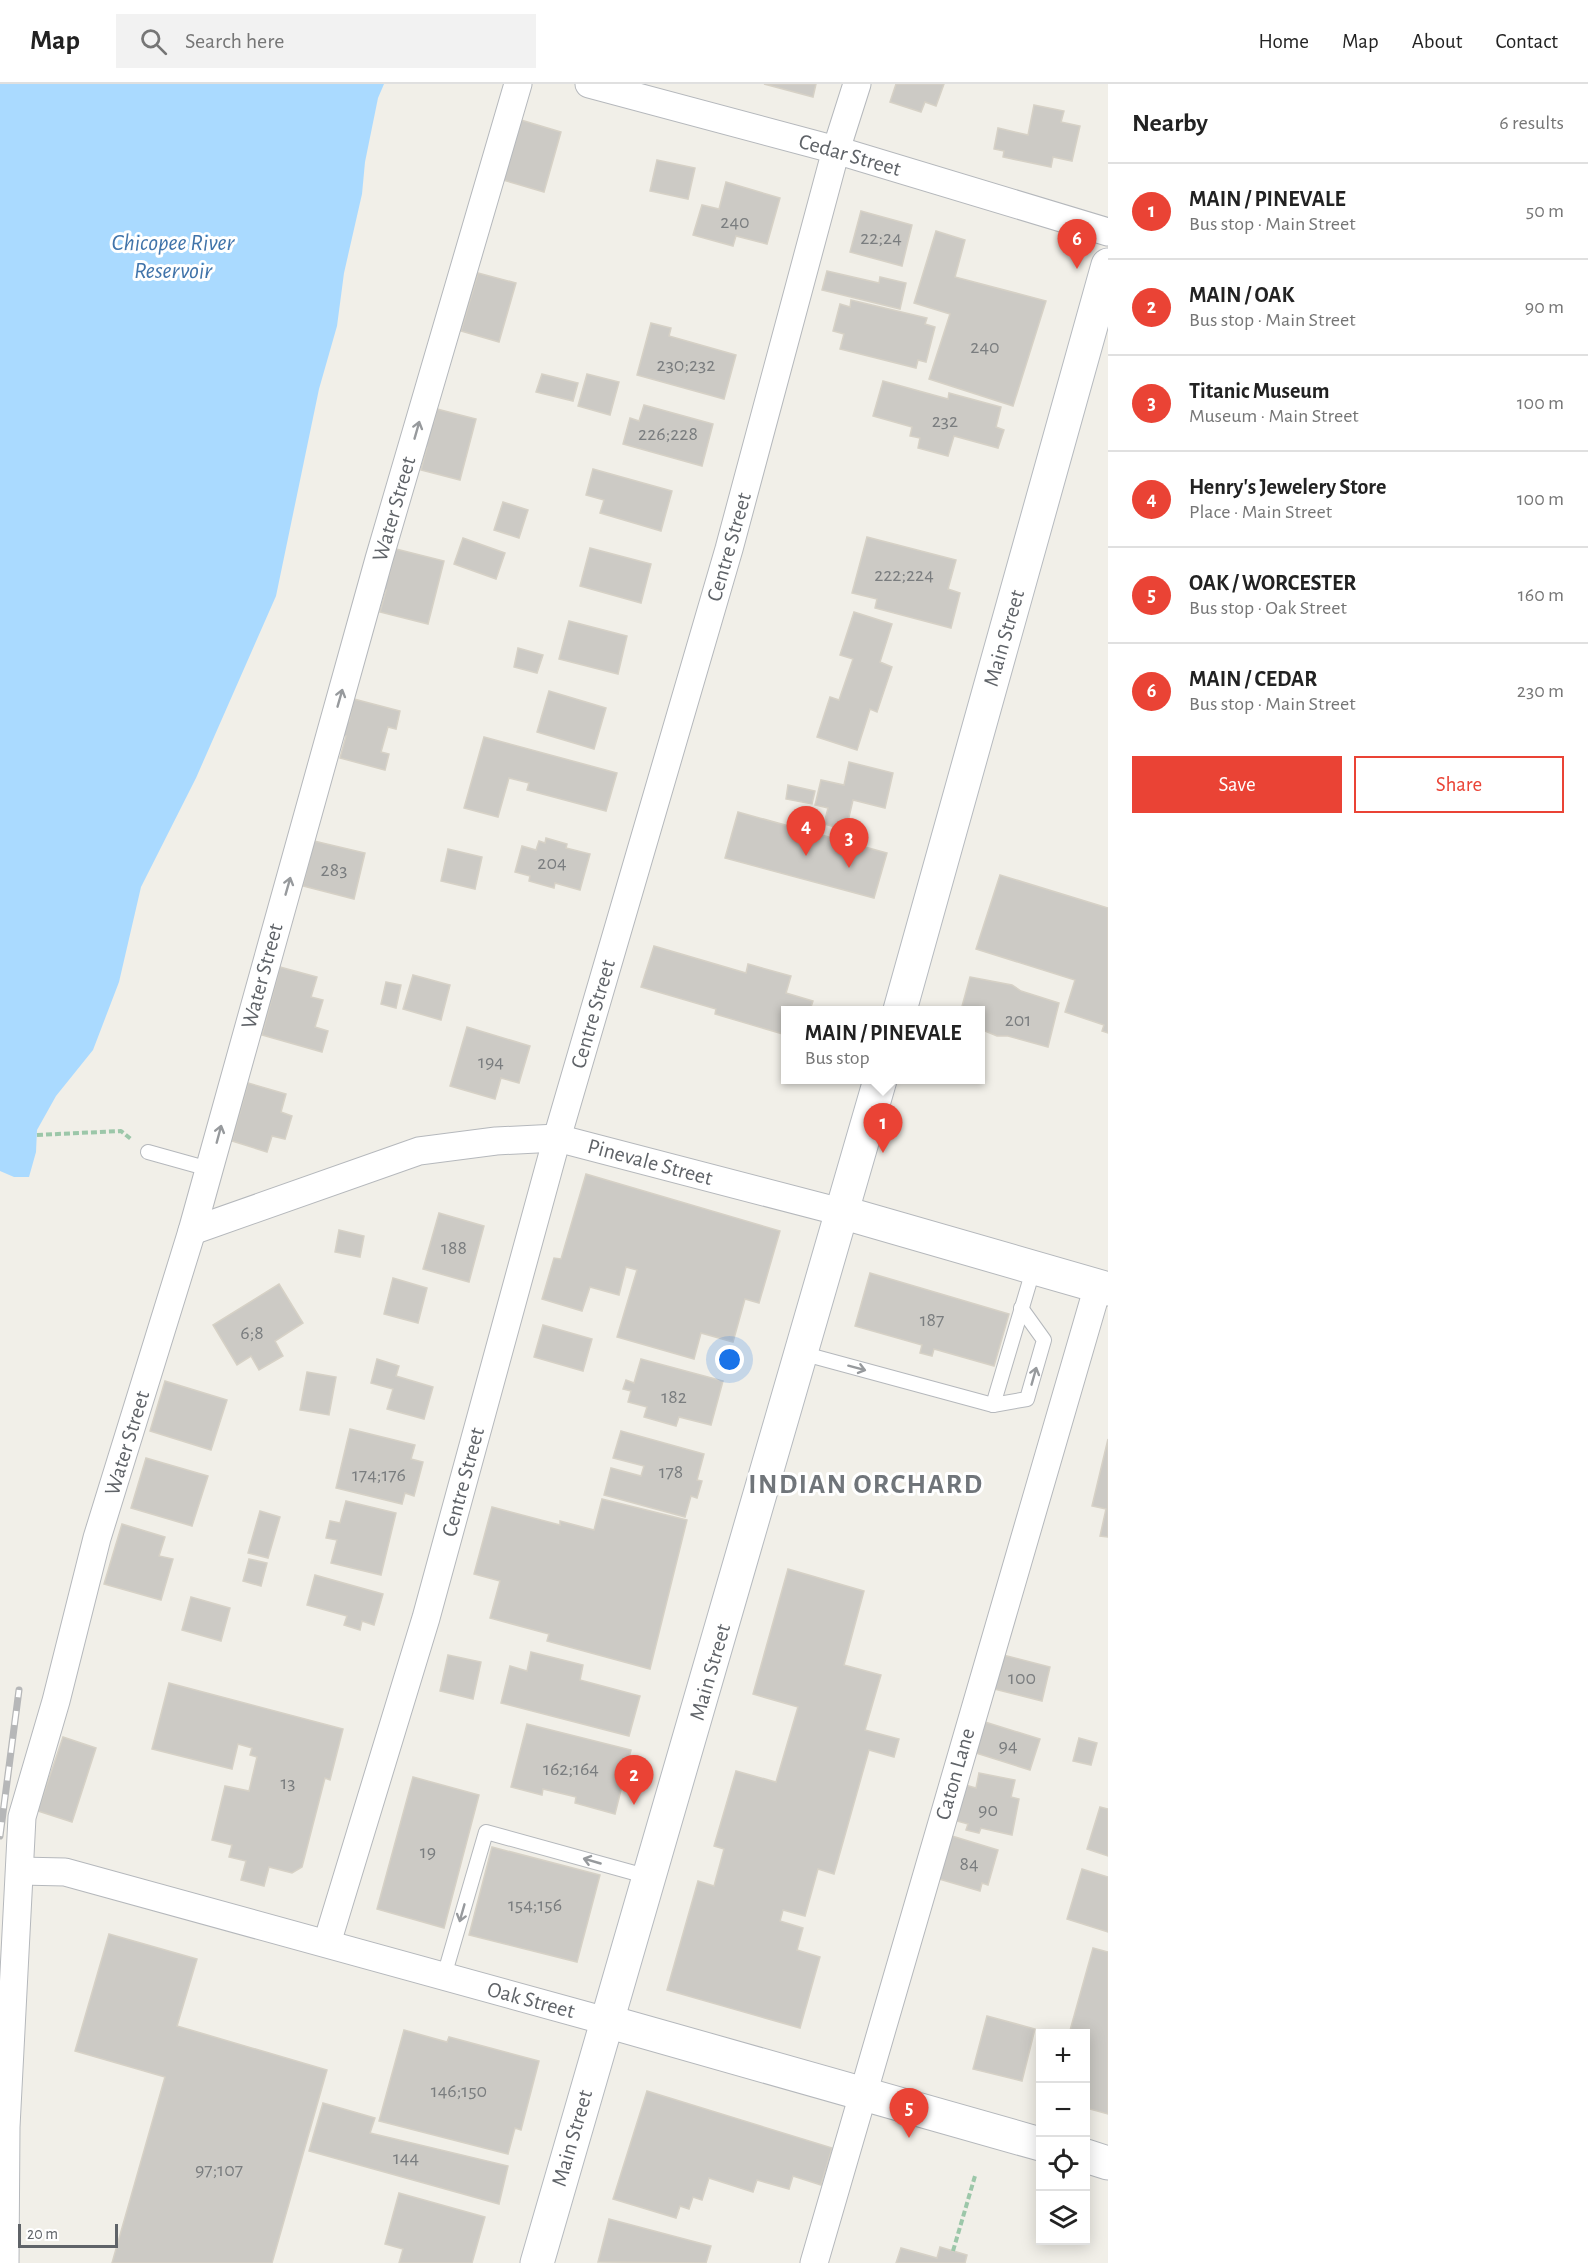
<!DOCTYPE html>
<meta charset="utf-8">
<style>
body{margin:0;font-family:"Alegreya Sans",sans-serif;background:#f2f2f2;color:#222}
.controls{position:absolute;right:18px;bottom:18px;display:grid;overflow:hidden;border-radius:0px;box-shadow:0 3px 15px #0003}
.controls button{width:54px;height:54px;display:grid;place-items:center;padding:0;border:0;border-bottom:2px solid #e0e0e0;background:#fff;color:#222;font:30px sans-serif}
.scale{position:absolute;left:18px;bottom:15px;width:100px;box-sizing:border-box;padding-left:6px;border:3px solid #5f6368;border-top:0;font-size:16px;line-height:21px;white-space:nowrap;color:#5f6368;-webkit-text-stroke:4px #fff;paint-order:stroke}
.you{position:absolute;left:730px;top:1276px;width:21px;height:21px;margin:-15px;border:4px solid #fff;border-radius:50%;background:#1a73e8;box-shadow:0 0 0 9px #1a73e833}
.badge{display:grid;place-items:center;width:39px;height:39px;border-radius:50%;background:#ea4335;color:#fff;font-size:20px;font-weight:700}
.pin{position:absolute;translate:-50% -50px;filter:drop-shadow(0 2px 3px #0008)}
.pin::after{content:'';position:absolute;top:32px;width:21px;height:18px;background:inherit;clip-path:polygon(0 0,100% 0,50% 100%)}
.popup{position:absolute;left:781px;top:922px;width:204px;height:78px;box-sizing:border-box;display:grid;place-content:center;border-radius:0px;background:#fff;filter:drop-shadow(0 2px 4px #0005);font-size:20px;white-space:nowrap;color:#767676}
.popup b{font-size:22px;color:#222}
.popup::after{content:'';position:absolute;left:50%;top:100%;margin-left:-12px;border:12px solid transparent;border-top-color:#fff}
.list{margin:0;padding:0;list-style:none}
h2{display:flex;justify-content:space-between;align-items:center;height:78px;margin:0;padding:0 24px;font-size:26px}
h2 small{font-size:20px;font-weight:400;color:#767676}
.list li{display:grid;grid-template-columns:39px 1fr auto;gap:18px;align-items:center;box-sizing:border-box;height:96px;padding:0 24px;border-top:2px solid #e0e0e0}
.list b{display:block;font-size:22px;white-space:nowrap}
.list p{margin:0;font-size:20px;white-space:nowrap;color:#767676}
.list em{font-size:20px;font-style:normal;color:#767676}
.actions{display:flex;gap:12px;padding:18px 24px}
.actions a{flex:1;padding:14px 0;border:2px solid #ea4335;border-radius:0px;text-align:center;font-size:21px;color:#ea4335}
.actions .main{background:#ea4335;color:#fff}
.icon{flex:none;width:33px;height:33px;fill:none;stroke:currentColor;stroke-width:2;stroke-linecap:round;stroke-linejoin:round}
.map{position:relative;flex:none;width:1108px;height:2179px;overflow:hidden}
header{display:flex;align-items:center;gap:36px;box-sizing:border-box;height:84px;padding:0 30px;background:#fff;border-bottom:2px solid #e0e0e0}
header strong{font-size:28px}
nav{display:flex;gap:33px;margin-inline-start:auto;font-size:21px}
.search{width:420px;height:54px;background:#f2f2f2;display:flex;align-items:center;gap:15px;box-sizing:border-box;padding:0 21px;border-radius:0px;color:#767676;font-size:22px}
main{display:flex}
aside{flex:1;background:#fff}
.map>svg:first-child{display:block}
.water{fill:#aadaff}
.building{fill:#cccac5;stroke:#d6d1c6;stroke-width:1.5}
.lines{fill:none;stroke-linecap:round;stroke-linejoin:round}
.service-casing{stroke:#b5b8bc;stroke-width:16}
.minor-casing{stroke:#b5b8bc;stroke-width:29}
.tertiary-casing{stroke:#b5b8bc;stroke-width:35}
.secondary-casing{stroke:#b6babf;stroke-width:35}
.path{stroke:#9cc7a9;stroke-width:4;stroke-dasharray:6 3;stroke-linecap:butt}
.service{stroke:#fff;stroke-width:14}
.minor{stroke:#fff;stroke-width:27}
.tertiary{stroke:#fff;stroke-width:33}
.secondary{stroke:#fff;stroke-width:33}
.rail-casing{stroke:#b6b7b8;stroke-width:7}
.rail{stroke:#fff;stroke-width:4.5;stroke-dasharray:14;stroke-linecap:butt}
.oneway{stroke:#979a9d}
.labels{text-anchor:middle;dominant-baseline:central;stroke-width:6;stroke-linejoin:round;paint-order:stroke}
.number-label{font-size:20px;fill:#7a7d7f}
.street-label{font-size:22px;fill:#5f6368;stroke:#fff}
.water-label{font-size:24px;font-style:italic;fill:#4174aa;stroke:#fff}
.district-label{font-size:28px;font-weight:bold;letter-spacing:1.5px;fill:#70757a;stroke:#fff}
</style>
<header>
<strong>Map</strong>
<div class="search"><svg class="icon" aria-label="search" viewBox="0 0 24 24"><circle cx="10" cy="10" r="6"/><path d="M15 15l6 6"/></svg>Search here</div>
<nav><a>Home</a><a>Map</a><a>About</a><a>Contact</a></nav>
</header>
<main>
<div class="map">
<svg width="1108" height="2179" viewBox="0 0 1108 2179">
<rect width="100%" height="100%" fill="#f1efe8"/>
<!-- water -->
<path class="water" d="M0,0H384L378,14L365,78L362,110L344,189L337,242L319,305L276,512L196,694L141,803L119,898L93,966L56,1012L37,1046L36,1068L29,1093H14L0,1087Z"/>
<!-- building -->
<g class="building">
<path d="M764,0H816L813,13Z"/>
<path d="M896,0H944L936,22L925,18L921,28L890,18Z"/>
<path d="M1034,21L1064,27L1061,38L1080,42L1072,77L1053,73L1051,83L1003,73L1004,67L994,65L998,44L1028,51Z"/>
<path d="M521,36L561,48L544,108L503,96Z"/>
<path d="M657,76L695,84L688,115L650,107Z"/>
<path d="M726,98L780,114L767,160L736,152L733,162L693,151L702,121L719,125Z"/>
<path d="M861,127L912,141L902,182L850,168Z"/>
<path d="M936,147L965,156L955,193L1046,217L1013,322L929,295L950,230L914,219Z"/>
<path d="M827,187L879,199L880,193L906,199L900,225L822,206Z"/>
<path d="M478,189L516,199L499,258L461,247Z"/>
<path d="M851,216L927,234L925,240L935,243L926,278L918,276L916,284L840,265L844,250L833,247L840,220L850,223Z"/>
<path d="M651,239L671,244L669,252L736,271L724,315L637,291Z"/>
<path d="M542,290L578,299L573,317L536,308Z"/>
<path d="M587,290L619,298L610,331L578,322Z"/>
<path d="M883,297L948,315L949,309L1001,323L996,343L1004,346L998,364L954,352L948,372L918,364L920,354L910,352L912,343L873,332Z"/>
<path d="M644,321L713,340L702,382L623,360L630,334L639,337Z"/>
<path d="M437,325L476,335L460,396L421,386L427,363L421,361L427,336L434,338Z"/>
<path d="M593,385L672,407L661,447L600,429L604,416L586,411Z"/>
<path d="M503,418L528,426L519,454L494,446Z"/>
<path d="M867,453L956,476L948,505L960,509L951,544L875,524L877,515L852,509Z"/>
<path d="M463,454L505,469L496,495L454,480Z"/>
<path d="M590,464L651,480L641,519L580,502Z"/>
<path d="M396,465L444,477L428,540L380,528L386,506L379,504L382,491L389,492Z"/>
<path d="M854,528L892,540L880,578L892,583L877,628L870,625L857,666L817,653L830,613L839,616L853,575L840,571Z"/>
<path d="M569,537L627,552L618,590L559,575Z"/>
<path d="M518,564L543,571L537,589L514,583Z"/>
<path d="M549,607L606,624L594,665L537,648Z"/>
<path d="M354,615L400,627L396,645L388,643L381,668L389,670L385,686L340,674L346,652L340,650L344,636L349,637Z"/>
<path d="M484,653L617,689L606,727L527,706L529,699L509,694L498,733L464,724Z"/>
<path d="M849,678L893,689L885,724L853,716L846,746L824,740L828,724L815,721L821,696L844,701Z"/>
<path d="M788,701L815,707L812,720L786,715Z"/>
<path d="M738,728L887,769L874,814L725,774Z"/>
<path d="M546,754L567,760L566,764L590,770L580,806L555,799L554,804L529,797L530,792L515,788L522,762L536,766L539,757L545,759Z"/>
<path d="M314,757L365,769L354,815L303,802Z"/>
<path d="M448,765L482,773L475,805L441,797Z"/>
<path d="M1000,791L1108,824V949L1102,947L1104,941L1065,928L1075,896L976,865Z"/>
<path d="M654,862L746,889L748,880L791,892L786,909L813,917L810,926H786V951L715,930L716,925L641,903Z"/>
<path d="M280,883L317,893L311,913L323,916L315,943L328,947L322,968L262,951Z"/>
<path d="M413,891L450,901L441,936L403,925Z"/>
<path d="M970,893L1012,901L1021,907L1059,919L1048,963L1008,952H997L980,945V926H961Z"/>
<path d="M386,898L401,901L396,924L381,920Z"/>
<path d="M467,943L530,962L519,999L501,994L495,1015L450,1002Z"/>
<path d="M248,999L286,1010L281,1028L292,1032L285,1055L272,1052L267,1068L232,1057Z"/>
<path d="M586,1090L780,1147L759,1219L745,1215L733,1258L701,1249L694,1275L617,1253L637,1186L626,1183L619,1211L590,1203L582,1227L542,1215L554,1174L561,1175Z"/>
<path d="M439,1129L484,1142L469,1198L423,1185Z"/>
<path d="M339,1146L364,1152L360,1173L335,1168Z"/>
<path d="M870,1189L1009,1230L994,1282L934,1265L932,1272L920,1269L922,1261L855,1242Z"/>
<path d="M393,1194L427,1204L418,1239L384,1230Z"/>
<path d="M279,1200L303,1239L275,1257L283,1272L259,1286L251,1272L237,1281L213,1241Z"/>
<path d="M543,1241L592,1255L583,1287L534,1273Z"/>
<path d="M377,1275L399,1282L396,1292L433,1303L424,1335L387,1325L393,1305L371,1299Z"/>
<path d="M641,1275L723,1297L711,1341L679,1333L676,1342L644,1333L647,1323L628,1318L631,1307L623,1305L626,1296L634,1299Z"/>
<path d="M307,1288L336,1293L329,1331L300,1326Z"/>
<path d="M165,1297L227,1316L211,1366L150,1347Z"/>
<path d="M350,1345L415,1361L411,1375L423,1378L414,1412L405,1409L402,1420L336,1404Z"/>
<path d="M621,1347L704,1370L697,1396L702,1397L697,1414L691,1412L685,1433L604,1411L611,1384L641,1392L644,1382L613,1374Z"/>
<path d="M1108,1355V1453L1100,1452L1106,1425L1092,1422Z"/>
<path d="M146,1374L208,1392L192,1442L131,1424Z"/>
<path d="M602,1415L687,1436L650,1585L547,1557L549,1550L490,1534L500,1497L474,1490L492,1423L560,1441V1437L594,1446Z"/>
<path d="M346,1417L396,1429L381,1491L331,1479L337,1456L326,1454L330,1437L340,1439Z"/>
<path d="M260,1427L280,1433L268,1474L248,1469Z"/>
<path d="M122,1440L165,1453L159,1472L173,1475L161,1516L104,1500Z"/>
<path d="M249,1475L267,1479L261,1502L243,1497Z"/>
<path d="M788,1485L864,1507L844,1581L881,1591L865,1646L899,1655L894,1673L869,1666L834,1790L818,1785L805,1832L783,1826L780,1837L803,1844L797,1866L820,1873L800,1944L667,1906L698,1797L714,1802L724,1765L714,1762L736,1687L776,1698L798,1623L753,1610Z"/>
<path d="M315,1491L383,1510L374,1541L362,1537L360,1546L344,1541L347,1532L307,1521Z"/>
<path d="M191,1513L230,1524L221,1557L182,1546Z"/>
<path d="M531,1568L583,1581L580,1596L640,1612L629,1652L501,1619L510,1582L527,1587Z"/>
<path d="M448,1571L481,1578L473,1615L440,1607Z"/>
<path d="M1003,1571L1050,1583L1042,1617L994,1605Z"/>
<path d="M169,1599L343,1645L330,1696L325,1694L302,1783L292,1789L269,1783L264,1802L241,1796L246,1777L229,1773L232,1761L212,1756L225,1702L249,1707L257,1673L250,1671L252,1664L238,1660L232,1685L152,1665Z"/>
<path d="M985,1638L1040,1655L1030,1686L976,1669Z"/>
<path d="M527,1640L631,1666L615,1730L575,1719L576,1713L543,1705L542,1711L511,1703Z"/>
<path d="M63,1653L96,1664L72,1738L38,1727Z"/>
<path d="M1079,1654L1097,1659L1091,1681L1073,1677Z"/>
<path d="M979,1689L1015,1696L1011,1713L1019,1715L1012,1751L981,1744L979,1749L966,1746L968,1740L957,1737L965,1701L976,1704Z"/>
<path d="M413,1693L479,1711L444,1844L377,1825Z"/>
<path d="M1100,1723L1108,1725V1772L1087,1765Z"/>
<path d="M952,1752L998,1766L988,1801L982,1799L980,1807L939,1795Z"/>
<path d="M492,1763L600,1791L577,1878L469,1851Z"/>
<path d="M1082,1785L1108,1793V1848L1067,1835Z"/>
<path d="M109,1850L197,1875L177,1942L327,1986L272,2179H112L165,1993L75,1967Z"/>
<path d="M1093,1864L1108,1868V2030L1086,2024V1950H1069Z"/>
<path d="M987,1932L1035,1945L1022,1997L973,1985Z"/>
<path d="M404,1946L447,1958L449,1953L539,1977L521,2046L515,2044L508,2070L379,2037Z"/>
<path d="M647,2007L832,2064L821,2101L793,2092L789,2105L757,2096L753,2108L709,2094L702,2116L693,2113L689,2125L680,2122L676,2134L613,2115Z"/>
<path d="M323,2019L375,2034L370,2049L508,2082L499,2120L309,2067Z"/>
<path d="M399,2109L485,2133L472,2179H399L403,2165L385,2160Z"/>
<path d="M609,2135L711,2162L706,2179L598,2178Z"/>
<path d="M940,2163L967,2171L965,2179H896L901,2164L937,2174Z"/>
</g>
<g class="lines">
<defs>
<g id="service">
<path d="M148,1068L209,1085"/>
<path d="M801,1269L993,1321L1027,1315L1044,1256L1021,1224"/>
<path d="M993,1321L1034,1183"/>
<path d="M444,1892L486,1748L649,1793"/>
</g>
<g id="minor">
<path d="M589,0L836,66L1108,148"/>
<path d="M192,1147L419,1067L496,1057L557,1054L841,1128"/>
<path d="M20,1787L65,1788L606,1937"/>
<path d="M327,1859L426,1534L557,1054L729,465L836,66L857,0"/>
<path d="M5,2179L6,2043L22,1733L56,1617L97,1454L192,1147L379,475L518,0"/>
<path d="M814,2179L1098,1202"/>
</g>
<g id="tertiary">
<path d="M841,1128L1108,1205"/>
<path d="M606,1937L1040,2060"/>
<path d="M1086,2072L1108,2079"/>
</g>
<g id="secondary">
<path d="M900,926L1108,181"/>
<path d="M537,2179L880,996"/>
</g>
</defs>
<!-- service casing -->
<use href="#service" class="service-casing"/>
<!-- minor casing -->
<use href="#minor" class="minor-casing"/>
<!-- tertiary casing -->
<use href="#tertiary" class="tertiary-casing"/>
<!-- secondary casing -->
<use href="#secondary" class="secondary-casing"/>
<!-- path -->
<g class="path">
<path d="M37,1051L121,1047L131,1055"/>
<path d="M953,2167L975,2092"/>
</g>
<!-- service -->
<use href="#service" class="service"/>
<!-- minor -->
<use href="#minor" class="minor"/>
<!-- tertiary -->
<use href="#tertiary" class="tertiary"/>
<!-- secondary -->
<use href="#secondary" class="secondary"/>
<defs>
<path id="rail" d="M0,1752L19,1606"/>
</defs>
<!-- rail casing -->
<use href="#rail" class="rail-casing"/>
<!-- rail -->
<use href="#rail" class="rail"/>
</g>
<!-- one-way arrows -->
<defs><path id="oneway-shaft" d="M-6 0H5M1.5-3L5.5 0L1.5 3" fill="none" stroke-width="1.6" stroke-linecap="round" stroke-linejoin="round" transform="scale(1.5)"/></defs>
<g class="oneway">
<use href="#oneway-shaft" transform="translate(417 346) rotate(-74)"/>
<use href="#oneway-shaft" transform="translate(340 614) rotate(-74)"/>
<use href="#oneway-shaft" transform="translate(288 802) rotate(-74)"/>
<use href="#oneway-shaft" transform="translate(219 1050) rotate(-75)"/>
<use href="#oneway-shaft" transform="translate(857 1284) rotate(15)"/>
<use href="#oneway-shaft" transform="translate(1034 1292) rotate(-74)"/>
<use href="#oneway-shaft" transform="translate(592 1777) rotate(-164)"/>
<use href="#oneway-shaft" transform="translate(462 1829) rotate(106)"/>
</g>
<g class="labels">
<!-- number labels -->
<g class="number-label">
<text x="735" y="138">240</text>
<text x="881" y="154">22;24</text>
<text x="985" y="263">240</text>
<text x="686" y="281">230;232</text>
<text x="945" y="337">232</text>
<text x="668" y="350">226;228</text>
<text x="904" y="491">222;224</text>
<text x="552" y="779">204</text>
<text x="334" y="786">283</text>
<text x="1018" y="936">201</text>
<text x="491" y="978">194</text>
<text x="454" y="1164">188</text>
<text x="932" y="1236">187</text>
<text x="252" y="1249">6;8</text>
<text x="674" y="1313">182</text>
<text x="671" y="1388">178</text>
<text x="379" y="1391">174;176</text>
<text x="1022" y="1594">100</text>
<text x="1008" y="1662">94</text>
<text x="571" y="1685">162;164</text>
<text x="288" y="1699">13</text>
<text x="988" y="1726">90</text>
<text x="428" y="1768">19</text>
<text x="969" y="1780">84</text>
<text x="535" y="1821">154;156</text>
<text x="459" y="2007">146;150</text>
<text x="406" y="2074">144</text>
<text x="219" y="2086">97;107</text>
</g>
<!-- street labels -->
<g class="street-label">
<text transform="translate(850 71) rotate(16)">Cedar Street</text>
<text transform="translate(394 425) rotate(-74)">Water Street</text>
<text transform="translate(729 463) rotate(-74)">Centre Street</text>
<text transform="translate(1004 554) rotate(-74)">Main Street</text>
<text transform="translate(262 892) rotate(-75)">Water Street</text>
<text transform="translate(593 930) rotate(-74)">Centre Street</text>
<text transform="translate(650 1078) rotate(15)">Pinevale Street</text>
<text transform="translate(127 1359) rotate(-73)">Water Street</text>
<text transform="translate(463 1398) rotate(-75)">Centre Street</text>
<text transform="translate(710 1588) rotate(-74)">Main Street</text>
<text transform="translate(955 1690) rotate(-74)">Caton Lane</text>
<text transform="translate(531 1916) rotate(15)">Oak Street</text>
<text transform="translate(572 2054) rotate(-74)">Main Street</text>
</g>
<!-- water labels -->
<g class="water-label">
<text x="173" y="159">Chicopee River<tspan x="173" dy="28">Reservoir</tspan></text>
</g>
<!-- district labels -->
<g class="district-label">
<text x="866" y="1401">INDIAN ORCHARD</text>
</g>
</g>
</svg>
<div class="controls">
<button>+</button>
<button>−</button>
<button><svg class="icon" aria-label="locate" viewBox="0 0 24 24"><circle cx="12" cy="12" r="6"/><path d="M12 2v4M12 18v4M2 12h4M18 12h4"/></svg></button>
<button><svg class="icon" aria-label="layers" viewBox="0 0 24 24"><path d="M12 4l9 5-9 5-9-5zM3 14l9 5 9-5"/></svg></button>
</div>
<div class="scale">20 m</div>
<div class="you"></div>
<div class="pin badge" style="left:883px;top:1069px">1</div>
<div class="popup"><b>MAIN / PINEVALE</b>Bus stop</div>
<div class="pin badge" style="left:634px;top:1721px">2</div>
<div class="pin badge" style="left:849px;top:784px">3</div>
<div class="pin badge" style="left:806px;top:772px">4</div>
<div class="pin badge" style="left:909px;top:2054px">5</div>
<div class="pin badge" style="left:1077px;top:185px">6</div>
</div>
<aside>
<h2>Nearby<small>6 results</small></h2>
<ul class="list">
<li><span class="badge">1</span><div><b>MAIN / PINEVALE</b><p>Bus stop · Main Street</p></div><em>50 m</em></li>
<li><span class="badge">2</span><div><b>MAIN / OAK</b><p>Bus stop · Main Street</p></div><em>90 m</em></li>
<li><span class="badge">3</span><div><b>Titanic Museum</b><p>Museum · Main Street</p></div><em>100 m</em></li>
<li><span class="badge">4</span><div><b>Henry's Jewelery Store</b><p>Place · Main Street</p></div><em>100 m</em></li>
<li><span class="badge">5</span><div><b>OAK / WORCESTER</b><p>Bus stop · Oak Street</p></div><em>160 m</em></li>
<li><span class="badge">6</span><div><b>MAIN / CEDAR</b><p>Bus stop · Main Street</p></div><em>230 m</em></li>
</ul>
<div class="actions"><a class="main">Save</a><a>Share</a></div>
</aside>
</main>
